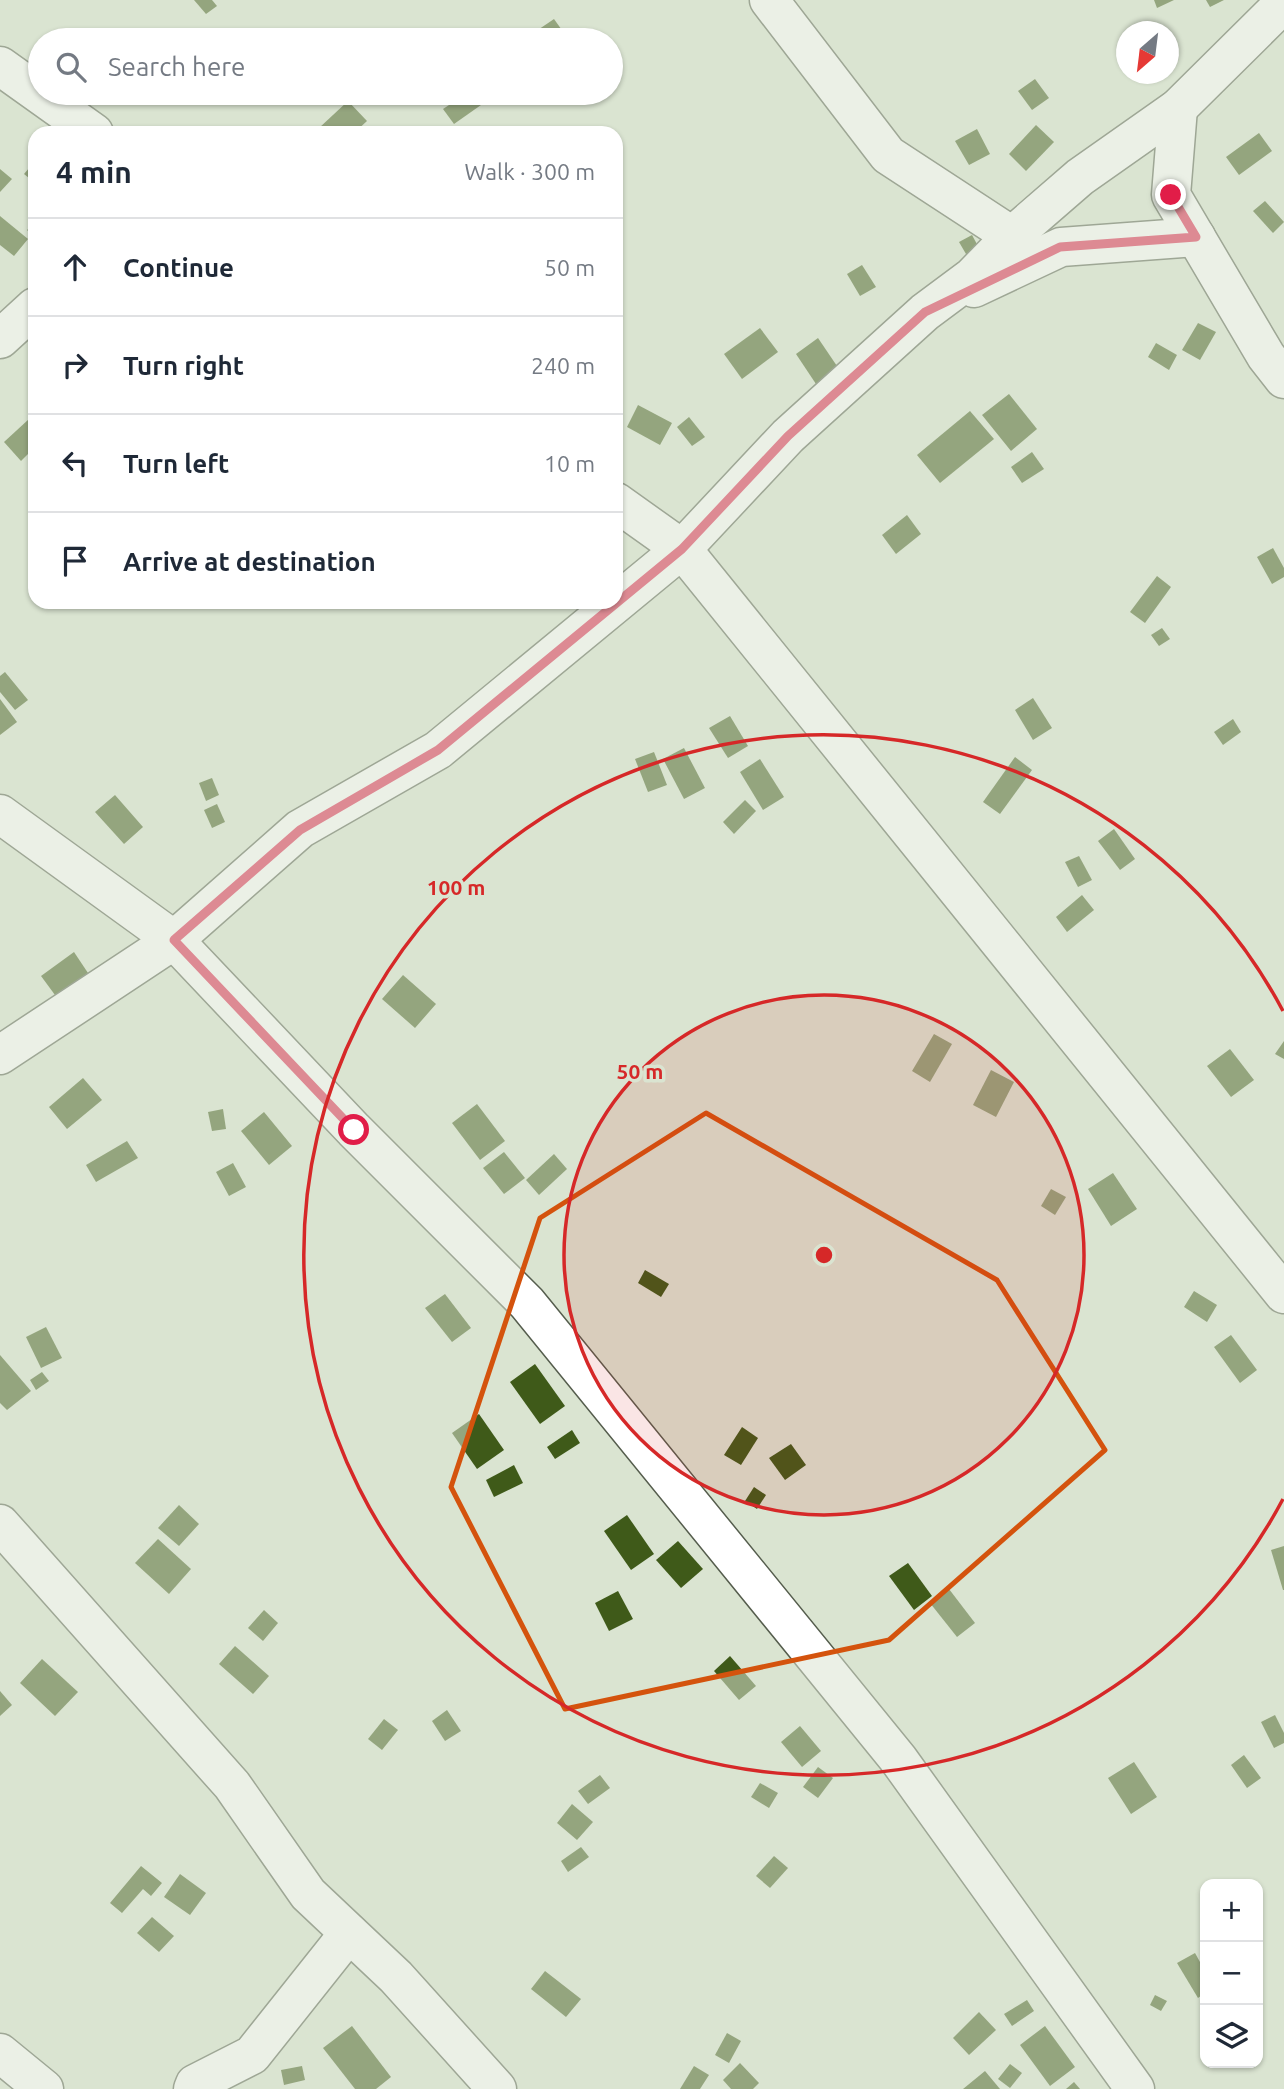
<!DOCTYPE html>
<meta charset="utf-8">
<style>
body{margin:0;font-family:Ubuntu,sans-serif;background:#f2f2f3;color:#1f2937}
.controls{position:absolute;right:21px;bottom:21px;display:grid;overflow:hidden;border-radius:14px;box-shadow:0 2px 5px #0004}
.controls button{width:63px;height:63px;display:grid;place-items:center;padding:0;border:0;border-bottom:2px solid #e0e1e3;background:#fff;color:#1f2937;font:35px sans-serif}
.compass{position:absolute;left:1116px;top:21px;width:63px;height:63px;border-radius:50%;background:#fff;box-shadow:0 2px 5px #0004;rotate:208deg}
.stop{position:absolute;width:21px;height:21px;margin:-16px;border:5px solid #e11d48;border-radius:50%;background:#fff}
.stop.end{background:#e11d48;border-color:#fff;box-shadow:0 2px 7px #0008}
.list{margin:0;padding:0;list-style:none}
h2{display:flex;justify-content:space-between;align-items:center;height:91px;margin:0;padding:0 28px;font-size:30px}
h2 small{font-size:23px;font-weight:400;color:#747a83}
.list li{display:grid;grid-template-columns:46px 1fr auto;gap:21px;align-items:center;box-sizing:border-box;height:98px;padding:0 28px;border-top:2px solid #e0e1e3}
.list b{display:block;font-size:26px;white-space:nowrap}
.list em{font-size:23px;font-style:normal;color:#747a83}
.icon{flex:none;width:38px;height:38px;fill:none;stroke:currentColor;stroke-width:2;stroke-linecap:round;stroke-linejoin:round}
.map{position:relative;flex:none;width:1284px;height:2089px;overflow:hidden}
.search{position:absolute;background:#fff;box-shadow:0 2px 5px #0004;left:28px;top:28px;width:595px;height:77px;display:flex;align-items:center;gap:18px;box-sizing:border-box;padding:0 24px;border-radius:38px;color:#747a83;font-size:26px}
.panel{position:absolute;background:#fff;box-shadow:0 2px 5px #0004;left:28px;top:126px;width:595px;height:483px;border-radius:21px}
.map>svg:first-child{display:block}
.building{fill:#3f5a19}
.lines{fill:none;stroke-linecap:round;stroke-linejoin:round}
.minor-casing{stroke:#555d4d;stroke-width:41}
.minor{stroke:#fff;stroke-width:38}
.route{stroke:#e11d48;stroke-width:9}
.marked{fill:none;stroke:#d4530d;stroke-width:5;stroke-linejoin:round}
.ring{fill:none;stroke:#d62828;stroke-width:3.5}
.centre{fill:#d62828;stroke:#dae4d1;stroke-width:3.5}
.ring-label{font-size:21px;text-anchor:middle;font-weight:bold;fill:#d62828;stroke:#dae4d1;stroke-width:7;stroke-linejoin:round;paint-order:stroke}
</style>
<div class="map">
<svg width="1284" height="2089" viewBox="0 0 1284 2089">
<rect width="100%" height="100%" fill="#dae4d1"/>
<!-- building -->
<g class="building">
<path d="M194,0H212L217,6L206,14Z"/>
<path d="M1154,0H1174L1157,8Z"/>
<path d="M1206,0H1224L1210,7Z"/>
<path d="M554,19L569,40H523Z"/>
<path d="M211,29L226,40H202Z"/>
<path d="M1035,79L1049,98L1032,110L1018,91Z"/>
<path d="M467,93H472L481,105L454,124L443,109Z"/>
<path d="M348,101L367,121L354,133H323L319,128Z"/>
<path d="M1036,125L1054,142L1026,171L1009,154Z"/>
<path d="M977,129L990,154L969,165L955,141Z"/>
<path d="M1259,133L1272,151L1239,175L1226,157Z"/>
<path d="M35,161V183L24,174Z"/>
<path d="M0,169L12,179L0,192Z"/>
<path d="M1265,201L1284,222L1273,233L1253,211Z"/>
<path d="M0,216L28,239L14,256L0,245Z"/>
<path d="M35,223V238L27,230Z"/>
<path d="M972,235L985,259L973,266L959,242Z"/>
<path d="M862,265L876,287L860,296L847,274Z"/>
<path d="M1198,323L1216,332L1200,360L1182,350Z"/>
<path d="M760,328L778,352L742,379L724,354Z"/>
<path d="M818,338L839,369L816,384L796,354Z"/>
<path d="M1156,343L1177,355L1169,370L1148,357Z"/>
<path d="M1009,394L1037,429L1011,451L982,415Z"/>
<path d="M638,405L672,423L660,445L627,427Z"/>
<path d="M970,411L994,439L940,483L917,455Z"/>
<path d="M689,417L705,437L692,446L677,427Z"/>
<path d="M29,419L35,425V447L21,461L4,442Z"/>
<path d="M1032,452L1044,469L1022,483L1011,467Z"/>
<path d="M907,515L921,534L896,554L882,535Z"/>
<path d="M1273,548L1284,568V577L1272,584L1257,557Z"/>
<path d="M1157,576L1171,587L1145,623L1130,612Z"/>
<path d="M1162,628L1170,639L1159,646L1151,635Z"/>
<path d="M5,672L28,700L15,710L0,692V676Z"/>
<path d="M1033,698L1052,728L1033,740L1015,710Z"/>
<path d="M0,699L17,722L0,735Z"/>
<path d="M730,716L748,746L728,758L709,728Z"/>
<path d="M1233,719L1241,732L1223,745L1214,732Z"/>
<path d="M684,748L705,788L684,799L663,759Z"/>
<path d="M654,752L667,785L648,792L635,759Z"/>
<path d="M1015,757L1032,770L1000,814L983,802Z"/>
<path d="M760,759L784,797L763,810L740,772Z"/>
<path d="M212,778L219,795L206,801L199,783Z"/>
<path d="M115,795L143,827L124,844L95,812Z"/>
<path d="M745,800L756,811L734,834L723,822Z"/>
<path d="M217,804L225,822L212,828L204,810Z"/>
<path d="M1114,829L1135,859L1120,870L1098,841Z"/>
<path d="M1079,856L1092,880L1078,887L1065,862Z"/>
<path d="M1082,895L1094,910L1067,932L1056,917Z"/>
<path d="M74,952L88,973L55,995L41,976Z"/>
<path d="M403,975L436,1004L415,1028L382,999Z"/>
<path d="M934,1034L952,1044L930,1082L912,1071Z"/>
<path d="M1284,1041V1059L1275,1054Z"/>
<path d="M1230,1049L1254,1080L1231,1097L1207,1066Z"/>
<path d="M991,1070L1014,1082L996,1117L973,1105Z"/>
<path d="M83,1078L102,1100L67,1129L49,1107Z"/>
<path d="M477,1104L505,1141L480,1160L452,1123Z"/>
<path d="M223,1109L226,1129L212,1131L208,1112Z"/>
<path d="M264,1112L292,1146L269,1165L241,1131Z"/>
<path d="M127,1141L138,1158L96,1182L86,1165Z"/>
<path d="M504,1152L525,1178L504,1194L483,1168Z"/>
<path d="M554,1154L567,1169L539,1195L526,1180Z"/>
<path d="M233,1163L246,1187L229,1196L216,1172Z"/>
<path d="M1113,1173L1137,1209L1111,1226L1088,1189Z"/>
<path d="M1051,1189L1066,1197L1055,1215L1041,1206Z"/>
<path d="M645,1270L669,1284L661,1297L638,1283Z"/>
<path d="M1194,1291L1217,1305L1207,1322L1184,1307Z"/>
<path d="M445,1294L471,1328L452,1342L425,1308Z"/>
<path d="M46,1327L62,1358L41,1368L26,1337Z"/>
<path d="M1231,1335L1257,1370L1240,1383L1214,1347Z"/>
<path d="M0,1355L31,1391L7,1410L0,1403Z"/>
<path d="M535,1364L565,1406L540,1424L510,1382Z"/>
<path d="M42,1372L49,1381L36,1390L30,1380Z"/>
<path d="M479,1414L504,1450L477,1469L452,1433Z"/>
<path d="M742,1427L758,1438L741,1465L724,1455Z"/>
<path d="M572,1430L580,1443L555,1459L547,1447Z"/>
<path d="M791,1444L806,1465L785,1480L769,1458Z"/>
<path d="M514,1465L523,1483L494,1497L486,1480Z"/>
<path d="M754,1487L766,1495L757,1509L745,1501Z"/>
<path d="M179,1505L199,1524L179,1546L158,1528Z"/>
<path d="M627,1515L654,1554L631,1570L604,1531Z"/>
<path d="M158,1539L191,1569L169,1594L135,1563Z"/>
<path d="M678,1541L703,1569L681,1588L656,1560Z"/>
<path d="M1284,1546V1590H1283L1271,1550Z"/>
<path d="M908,1563L932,1596L914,1610L889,1576Z"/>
<path d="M949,1589L975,1623L957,1637L930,1603Z"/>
<path d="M618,1591L633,1619L609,1631L595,1603Z"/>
<path d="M264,1610L278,1623L263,1641L248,1628Z"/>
<path d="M235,1646L269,1676L253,1694L219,1664Z"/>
<path d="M730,1656L756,1686L739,1700L714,1671Z"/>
<path d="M42,1659L78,1692L55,1716L20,1683Z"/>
<path d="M0,1691L12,1705L0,1716Z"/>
<path d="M447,1710L461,1731L445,1741L432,1721Z"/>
<path d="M1275,1715L1284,1733V1743L1274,1748L1261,1722Z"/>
<path d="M384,1719L398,1730L382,1750L368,1739Z"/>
<path d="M800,1726L821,1751L802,1767L781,1742Z"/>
<path d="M1244,1755L1261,1778L1247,1788L1231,1765Z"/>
<path d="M1134,1762L1157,1797L1131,1814L1108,1778Z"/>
<path d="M818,1767L833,1778L818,1798L803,1787Z"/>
<path d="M600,1775L610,1788L588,1804L578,1791Z"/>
<path d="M760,1783L778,1793L769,1808L751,1797Z"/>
<path d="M572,1804L593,1822L577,1840L557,1823Z"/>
<path d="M581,1847L589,1857L568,1872L561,1861Z"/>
<path d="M774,1856L788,1868L770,1888L756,1876Z"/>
<path d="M141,1866L162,1883L151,1896L143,1889L122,1913L110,1903Z"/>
<path d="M180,1874L206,1893L190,1915L164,1897Z"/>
<path d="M152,1917L174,1936L159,1952L137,1933Z"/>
<path d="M1195,1953L1205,1971V1993L1198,1998L1177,1963Z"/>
<path d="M545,1971L581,1999L566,2017L531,1989Z"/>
<path d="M1155,1995L1167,2001L1161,2011L1150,2005Z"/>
<path d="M1027,2000L1034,2011L1012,2026L1004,2014Z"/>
<path d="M979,2012L996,2030L969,2055L953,2038Z"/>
<path d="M352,2026L391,2077L376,2089H355L323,2048Z"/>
<path d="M1045,2026L1075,2067L1050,2086L1020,2045Z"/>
<path d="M727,2033L741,2041L729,2063L715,2055Z"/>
<path d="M740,2063L759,2083L753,2089H731L723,2080Z"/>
<path d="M1010,2064L1022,2073L1010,2088L998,2079Z"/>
<path d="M302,2066L305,2080L284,2085L281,2070Z"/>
<path d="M694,2066L709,2075L700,2089H680Z"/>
<path d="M985,2071L1000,2089H963Z"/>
<path d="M1074,2082L1080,2089H1066Z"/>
</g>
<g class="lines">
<defs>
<g id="minor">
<path d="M769,0L888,155L1012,236"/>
<path d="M0,66L94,133"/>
<path d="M1178,108L1171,195L1266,356L1284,379"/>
<path d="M974,288L1061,247L1196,237"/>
<path d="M0,339L35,307"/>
<path d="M616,502L682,549L1284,1294"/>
<path d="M0,814L174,940L354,1130L527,1303L899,1760L1135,2089"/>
<path d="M0,1055L174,940L300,829L438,750L682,549L788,436L925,312L972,277L1012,236L1080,177L1178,108L1284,3"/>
<path d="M0,1524L232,1785L308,1894L396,1977L497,2089"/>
<path d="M0,2053L44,2089"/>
<path d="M193,2089L195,2084L252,2055L349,1933"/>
</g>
</defs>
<!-- minor casing -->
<use href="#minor" class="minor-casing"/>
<!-- minor -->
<use href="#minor" class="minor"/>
</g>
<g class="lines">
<!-- route -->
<path class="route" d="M354,1130L174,940L300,830L438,750L682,549L788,436L925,312L1060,247L1196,237L1171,195"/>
</g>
<!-- marked area -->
<path d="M0 0H1284V2089H0ZM706,1113L997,1280L1105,1450L889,1640L565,1709L451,1487L540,1218Z" fill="#dae4d1" fill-opacity=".55" fill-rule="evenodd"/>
<path class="marked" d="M706,1113L997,1280L1105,1450L889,1640L565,1709L451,1487L540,1218Z"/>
<!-- distance rings -->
<circle cx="824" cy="1255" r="260" fill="#d62828" fill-opacity=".12"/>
<g class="ring">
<circle cx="824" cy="1255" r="260"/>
<path d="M1283 1499A520 520 0 1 1 1283 1011"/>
</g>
<circle cx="824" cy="1255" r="10" class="centre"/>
<g class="ring-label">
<text x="456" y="895">100 m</text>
<text x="640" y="1079">50 m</text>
</g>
</svg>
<div class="controls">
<button>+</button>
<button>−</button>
<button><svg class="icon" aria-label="layers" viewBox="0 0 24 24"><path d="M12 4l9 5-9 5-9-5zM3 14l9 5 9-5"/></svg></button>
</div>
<svg class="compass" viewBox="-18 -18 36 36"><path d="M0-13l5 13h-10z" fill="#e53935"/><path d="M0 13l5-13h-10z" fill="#747a83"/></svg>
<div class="stop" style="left:354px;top:1130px"></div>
<div class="stop end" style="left:1171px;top:195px"></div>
<div class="search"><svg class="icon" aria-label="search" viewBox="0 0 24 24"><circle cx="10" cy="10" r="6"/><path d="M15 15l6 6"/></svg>Search here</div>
<section class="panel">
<h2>4 min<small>Walk · 300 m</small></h2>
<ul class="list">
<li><svg class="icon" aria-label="ahead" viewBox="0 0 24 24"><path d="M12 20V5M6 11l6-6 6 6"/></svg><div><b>Continue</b></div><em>50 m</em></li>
<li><svg class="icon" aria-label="right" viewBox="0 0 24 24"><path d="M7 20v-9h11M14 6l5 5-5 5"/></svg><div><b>Turn right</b></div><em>240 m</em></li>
<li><svg class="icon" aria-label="left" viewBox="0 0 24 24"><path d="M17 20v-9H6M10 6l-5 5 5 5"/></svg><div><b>Turn left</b></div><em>10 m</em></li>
<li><svg class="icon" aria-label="arrive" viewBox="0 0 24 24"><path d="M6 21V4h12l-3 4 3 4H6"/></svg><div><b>Arrive at destination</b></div></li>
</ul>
</section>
</div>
